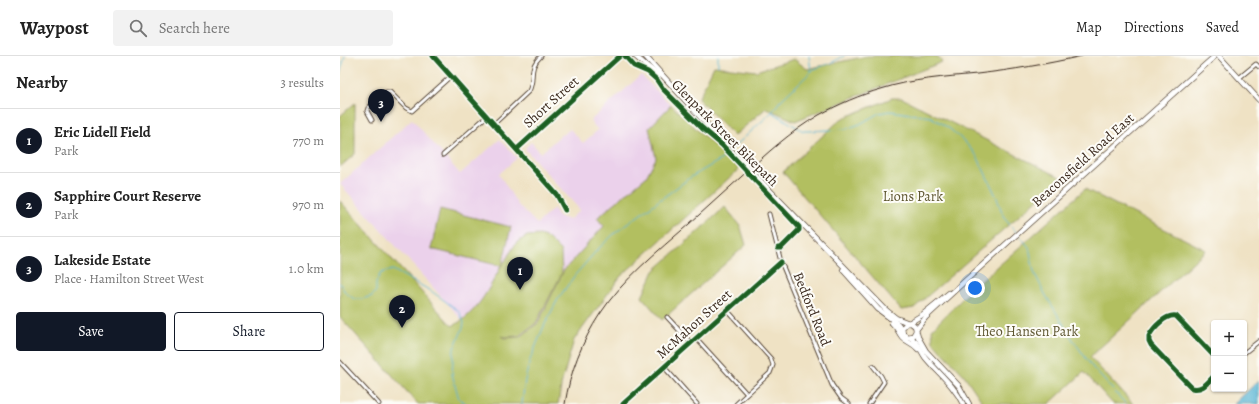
<!DOCTYPE html>
<meta charset="utf-8">
<style>
body{margin:0;font-family:Alegreya,serif;background:#f2f2f2;color:#222}
.controls{position:absolute;right:12px;bottom:12px;display:grid;overflow:hidden;border-radius:4px;box-shadow:0 1px 3px #0004}
.controls button{width:36px;height:36px;display:grid;place-items:center;padding:0;border:0;border-bottom:1px solid #e0e0e0;background:#fff;color:#222;font:20px sans-serif}
.you{position:absolute;left:635px;top:232px;width:14px;height:14px;margin:-10px;border:3px solid #fff;border-radius:50%;background:#1a73e8;box-shadow:0 0 0 6px #1a73e833}
.badge{display:grid;place-items:center;width:26px;height:26px;border-radius:50%;background:#111827;color:#fff;font-size:13px;font-weight:700}
.pin{position:absolute;translate:-50% -33px;filter:drop-shadow(0 1px 2px #0008)}
.pin::after{content:'';position:absolute;top:21px;width:14px;height:12px;background:inherit;clip-path:polygon(0 0,100% 0,50% 100%)}
.list{margin:0;padding:0;list-style:none}
h2{display:flex;justify-content:space-between;align-items:center;height:52px;margin:0;padding:0 16px;font-size:17px}
h2 small{font-size:13px;font-weight:400;color:#767676}
.list li{display:grid;grid-template-columns:26px 1fr auto;gap:12px;align-items:center;box-sizing:border-box;height:64px;padding:0 16px;border-top:1px solid #e0e0e0}
.list b{display:block;font-size:15px;white-space:nowrap}
.list p{margin:0;font-size:13px;white-space:nowrap;color:#767676}
.list em{font-size:13px;font-style:normal;color:#767676}
.actions{display:flex;gap:8px;padding:12px 16px}
.actions a{flex:1;padding:9px 0;border:1px solid #111827;border-radius:4px;text-align:center;font-size:14px;color:#111827}
.actions .main{background:#111827;color:#fff}
.icon{flex:none;width:22px;height:22px;fill:none;stroke:currentColor;stroke-width:2;stroke-linecap:round;stroke-linejoin:round}
.map{position:relative;flex:none;width:919px;height:348px;overflow:hidden}
header{display:flex;align-items:center;gap:24px;box-sizing:border-box;height:56px;padding:0 20px;background:#fff;border-bottom:1px solid #e0e0e0}
header strong{font-size:19px}
nav{display:flex;gap:22px;margin-inline-start:auto;font-size:14px}
.search{width:280px;height:36px;background:#f2f2f2;display:flex;align-items:center;gap:10px;box-sizing:border-box;padding:0 14px;border-radius:4px;color:#767676;font-size:15px}
main{display:flex}
aside{flex:1;background:#fff}
.map>svg:first-child{display:block}
.built{fill:#ebd1eb}
.green{fill:#b2bf61;stroke:#767440}
.water{fill:#54b3d3;stroke:#486e78}
.lines{fill:none;stroke-linecap:round;stroke-linejoin:round}
.stream{stroke:#54b3d3;stroke-width:1}
.street-casing{stroke:#564637;stroke-width:5}
.secondary-casing{stroke:#564637;stroke-width:6}
.street{stroke:#fff;stroke-width:3}
.secondary{stroke:#fff;stroke-width:4.5}
.rail{stroke:#3b2a1e;stroke-width:1}
.secondary-bridge-casing{stroke:#564637;stroke-width:6;stroke-linecap:butt}
.secondary-bridge{stroke:#fff;stroke-width:4.5}
.cycleway-casing{stroke:#fdfcf7;stroke-width:8}
.cycleway{stroke:#1b5e20;stroke-width:5}
.labels{text-anchor:middle;dominant-baseline:central;stroke-width:4;stroke-linejoin:round;paint-order:stroke}
.street-label{font-size:14px;fill:#3b2a1e;stroke:#fdfcf7}
.park-label{font-size:14px;fill:#5f5732;stroke:#fdfcf7}
</style>
<header>
<strong>Waypost</strong>
<div class="search"><svg class="icon" aria-label="search" viewBox="0 0 24 24"><circle cx="10" cy="10" r="6"/><path d="M15 15l6 6"/></svg>Search here</div>
<nav><a>Map</a><a>Directions</a><a>Saved</a></nav>
</header>
<main>
<aside>
<h2>Nearby<small>3 results</small></h2>
<ul class="list">
<li><span class="badge">1</span><div><b>Eric Lidell Field</b><p>Park</p></div><em>770 m</em></li>
<li><span class="badge">2</span><div><b>Sapphire Court Reserve</b><p>Park</p></div><em>970 m</em></li>
<li><span class="badge">3</span><div><b>Lakeside Estate</b><p>Place · Hamilton Street West</p></div><em>1.0 km</em></li>
</ul>
<div class="actions"><a class="main">Save</a><a>Share</a></div>
</aside>
<div class="map">
<svg width="919" height="348" viewBox="0 0 919 348">
<rect width="100%" height="100%" fill="#fdfcf7"/>
<filter id="ink" filterUnits="userSpaceOnUse"><feTurbulence type="fractalNoise" baseFrequency=".025" numOctaves="2"/><feDisplacementMap in="SourceGraphic" scale="8" xChannelSelector="R" yChannelSelector="G"/><feConvolveMatrix kernelMatrix="1 2 1 2 8 2 1 2 1" color-interpolation-filters="sRGB"/></filter>
<filter id="wash" filterUnits="userSpaceOnUse"><feTurbulence type="fractalNoise" baseFrequency=".012" numOctaves="4" result="noise"/><feDisplacementMap in="SourceGraphic" scale="16" xChannelSelector="R" yChannelSelector="G"/><feGaussianBlur stdDeviation="0.9" result="paint"/><feColorMatrix in="noise" values="0 0 0 0 0 0 0 0 0 0 0 0 0 0 0 0 0 1.4 0 .05"/><feComposite in="paint" operator="in"/></filter>
<g filter="url(#wash)">
<rect width="100%" height="100%" fill="#efe2c4"/>
<!-- built -->
<path class="built" d="M301,19L331,49L309,72L316,102L306,121L274,150L258,162L264,170L198,267L180,281L164,282L148,269L124,266L0,128L72,63L120,118L160,83L177,102L159,118L178,149L197,168L214,152L217,160L229,164L240,154L186,94V91L191,86L201,97L222,78L223,79L230,73L243,87L258,74L250,65Z"/>
<!-- green -->
<g class="green">
<path d="M527,0H597L602,6L455,65L426,52L394,80L358,43L374,10L416,15L454,3L467,13Z"/>
<path d="M552,42H562L722,122L574,252L561,254L443,116L501,63Z"/>
<path d="M15,47V98L0,111V60Z"/>
<path d="M331,49L399,113L280,221L234,284L222,325L218,348H78L0,261V145L112,270C136,259 149,233 161,210L91,193L100,153L171,171L162,210L176,187L187,180L200,179L208,182L221,195L222,217L196,267L179,280L163,281L161,280L164,282L180,281L198,267L224,214L264,170L257,162L306,121L316,102L309,72Z"/>
<path d="M745,133L866,194L750,301L793,348H773L744,316L709,348H641V344L624,319L593,286L592,273L628,237Z"/>
<path d="M385,151L400,169L406,189L322,264L302,241L314,215Z"/>
</g>
<!-- water -->
<path class="water" d="M919,324V348H894Z"/>
<g class="lines">
<!-- stream -->
<g class="stream">
<path d="M469,0L471,15"/>
<path d="M378,10V0"/>
<path d="M0,18L5,0"/>
<path d="M432,56L463,75H469L506,73L520,68L539,57L550,55L591,61L610,73L624,85L637,100L657,142L664,162L677,177"/>
<path d="M392,93L432,56L440,45L474,13L491,7L504,0"/>
<path d="M679,179L689,191L694,216L705,238L733,284L753,312L786,348"/>
<path d="M0,227L5,236L14,243H22L32,240L36,235V227L40,218L44,216L53,214L91,235L119,255L124,266L123,272L114,292L112,318L119,343L127,348"/>
<path d="M182,348L185,324L190,304L204,270L218,243L235,219L257,194L275,177L351,121L382,103L390,95"/>
</g>
</g>
</g>
<g filter="url(#ink)">
<g class="lines">
<defs>
<g id="street">
<path d="M93,0L217,139L225,154"/>
<path d="M899,22L916,8L919,11"/>
<path d="M32,64L27,55L28,52L46,36H50L66,52L72,55L111,20"/>
<path d="M154,68L189,35C196,21 187,13 201,0"/>
<path d="M103,99L147,60"/>
<path d="M429,158L441,206L492,329L501,342L509,348"/>
<path d="M387,254L431,303L433,309L430,317L396,348"/>
<path d="M327,261L351,287"/>
<path d="M356,282L407,338"/>
<path d="M904,297L919,285"/>
<path d="M874,300L836,260C826,258 813,272 809,280V285L811,289L852,332C862,335 868,326 874,320"/>
<path d="M0,306L39,348"/>
<path d="M324,311L357,348"/>
<path d="M283,348L441,206"/>
<path d="M529,348L544,326L541,320L533,310"/>
</g>
<g id="secondary">
<path d="M295,0L319,20"/>
<path d="M305,0L384,87"/>
<path d="M879,0L919,44"/>
<path d="M177,93L280,0"/>
<path d="M417,121L546,254L556,262L569,267"/>
<path d="M503,214L538,253L558,268L562,274"/>
<path d="M552,267C557,271 558,276 562,281C566,286 572,286 578,293"/>
<path d="M569,267L582,259L609,237"/>
<path d="M576,274L586,261L625,225L875,0"/>
<path d="M576,275L573,280L567,281L563,278L562,272L567,267H571L575,270L578,281L586,295L619,330L629,348"/>
<path d="M569,281C578,285 580,294 585,301C598,317 614,329 623,348"/>
</g>
</defs>
<!-- street casing -->
<use href="#street" class="street-casing"/>
<!-- secondary casing -->
<use href="#secondary" class="secondary-casing"/>
<!-- street -->
<use href="#street" class="street"/>
<!-- secondary -->
<use href="#secondary" class="secondary"/>
<!-- rail -->
<path class="rail" d="M225,348C230,316 242,285 260,258C283,223 317,196 349,168C366,152 384,137 401,121C426,98 450,76 479,59C499,48 520,39 541,33C572,23 605,21 637,18C672,14 707,8 742,0"/>
<defs>
<path id="secondary-bridge" d="M384,87L417,121"/>
</defs>
<!-- secondary-bridge casing -->
<use href="#secondary-bridge" class="secondary-bridge-casing"/>
<!-- secondary-bridge -->
<use href="#secondary-bridge" class="secondary-bridge"/>
<defs>
<g id="cycleway">
<path d="M93,0L217,139L225,154"/>
<path d="M285,0L294,10L308,16L317,24L323,33L362,72L382,89L459,171V174L441,192H438"/>
<path d="M177,93L280,0"/>
<path d="M874,300L836,260C826,258 813,272 809,280V285L811,289L852,332C862,335 868,326 874,320"/>
<path d="M283,348L441,206"/>
</g>
</defs>
<!-- cycleway casing -->
<use href="#cycleway" class="cycleway-casing"/>
<!-- cycleway -->
<use href="#cycleway" class="cycleway"/>
</g>
</g>
<g class="labels">
<!-- street labels -->
<g class="street-label">
<text transform="translate(211 46) rotate(-42)">Short Street</text>
<text transform="translate(385 77) rotate(45)">Glenpark Street Bikepath</text>
<text transform="translate(743 104) rotate(-42)">Beaconsfield Road East</text>
<text transform="translate(472 253) rotate(68)">Bedford Road</text>
<text transform="translate(354 268) rotate(-42)">McMahon Street</text>
</g>
<!-- park labels -->
<g class="park-label">
<text x="573" y="140">Lions Park</text>
<text x="687" y="275">Theo Hansen Park</text>
</g>
</g>
</svg>
<div class="controls">
<button>+</button>
<button>−</button>
</div>
<div class="you"></div>
<div class="pin badge" style="left:180px;top:234px">1</div>
<div class="pin badge" style="left:62px;top:272px">2</div>
<div class="pin badge" style="left:41px;top:66px">3</div>
</div>
</main>
